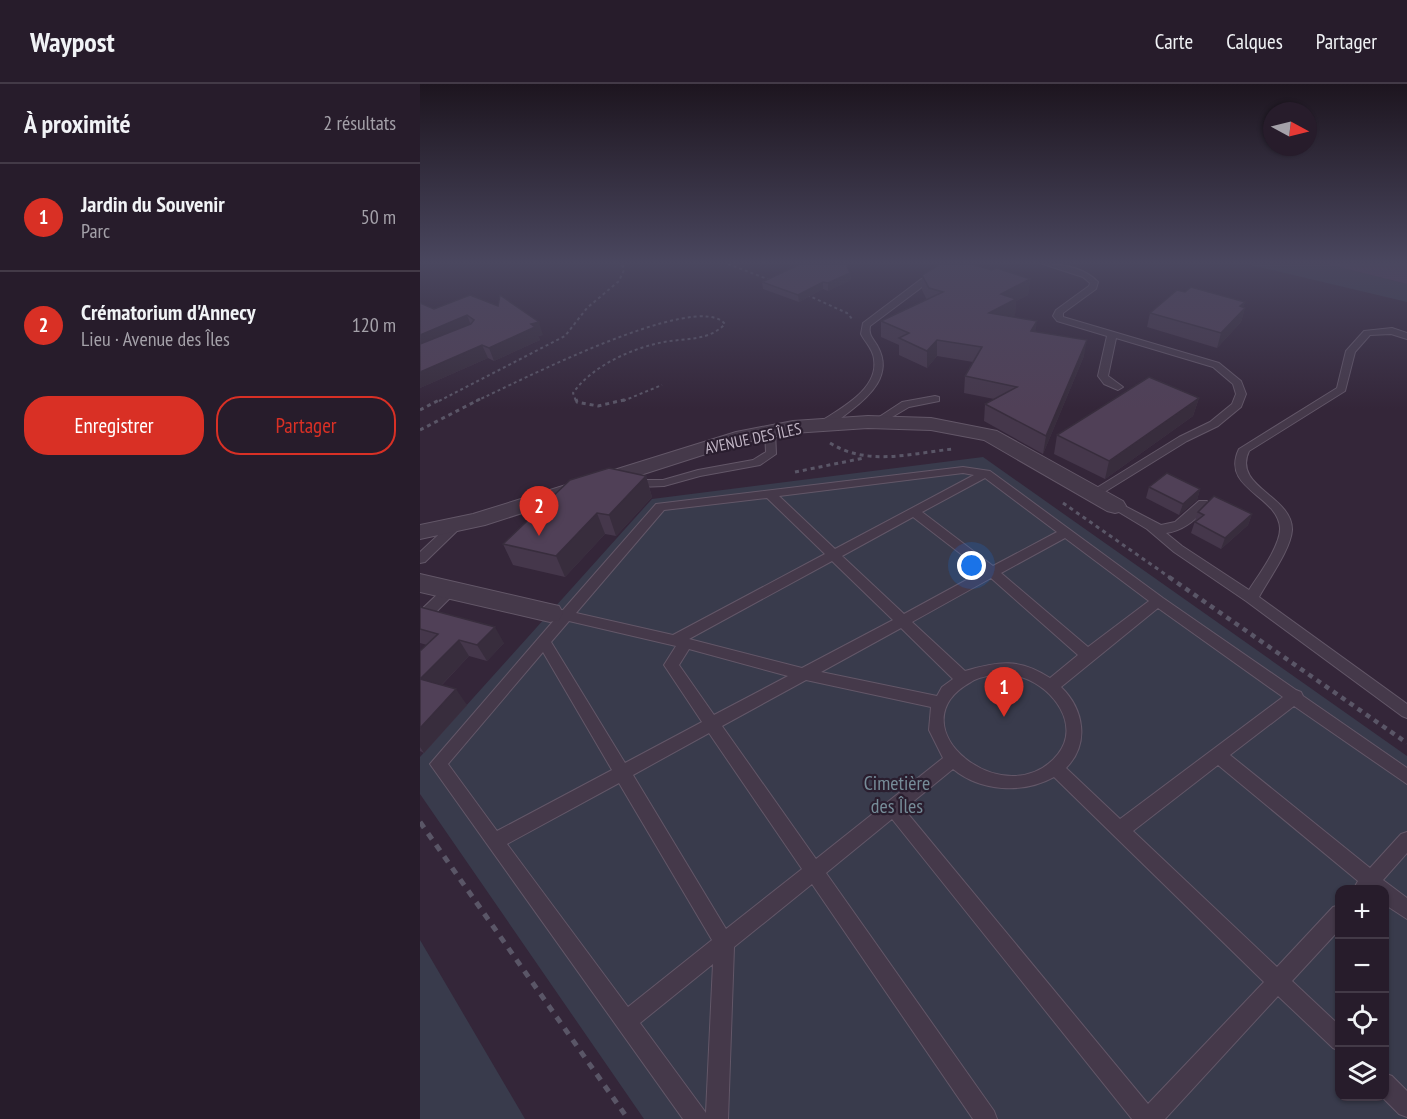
<!DOCTYPE html>
<html lang="fr">
<meta charset="utf-8">
<style>
body{margin:0;font-family:"PT Sans Narrow",sans-serif;background:#332937;color:#f1f3f6}
.controls{position:absolute;right:18px;bottom:18px;display:grid;overflow:hidden;border-radius:12px;box-shadow:0 2px 4px #0004}
.controls button{width:54px;height:54px;display:grid;place-items:center;padding:0;border:0;border-bottom:2px solid #433a47;background:#271c2b;color:#f1f3f6;font:30px sans-serif}
.compass{position:absolute;left:843px;top:18px;width:54px;height:54px;border-radius:50%;background:#271c2b;box-shadow:0 2px 4px #0004;rotate:97deg}
.you{position:absolute;left:552px;top:482px;width:21px;height:21px;margin:-15px;border:4px solid #fff;border-radius:50%;background:#1a73e8;box-shadow:0 0 0 9px #1a73e833}
.badge{display:grid;place-items:center;width:39px;height:39px;border-radius:50%;background:#d93025;color:#fff;font-size:20px;font-weight:700}
.pin{position:absolute;translate:-50% -50px;filter:drop-shadow(0 2px 3px #0008)}
.pin::after{content:'';position:absolute;top:32px;width:21px;height:18px;background:inherit;clip-path:polygon(0 0,100% 0,50% 100%)}
.list{margin:0;padding:0;list-style:none}
h2{display:flex;justify-content:space-between;align-items:center;height:78px;margin:0;padding:0 24px;font-size:26px}
h2 small{font-size:20px;font-weight:400;color:#a4a1a9}
.list li{display:grid;grid-template-columns:39px 1fr auto;gap:18px;align-items:center;box-sizing:border-box;height:108px;padding:0 24px;border-top:2px solid #433a47}
.list b{display:block;font-size:22px;white-space:nowrap}
.list p{margin:0;font-size:20px;white-space:nowrap;color:#a4a1a9}
.list em{font-size:20px;font-style:normal;color:#a4a1a9}
.actions{display:flex;gap:12px;padding:18px 24px}
.actions a{flex:1;padding:14px 0;border:2px solid #d93025;border-radius:24px;text-align:center;font-size:21px;color:#d93025}
.actions .main{background:#d93025;color:#fff}
.icon{flex:none;width:33px;height:33px;fill:none;stroke:currentColor;stroke-width:2;stroke-linecap:round;stroke-linejoin:round}
.map{position:relative;flex:none;width:987px;height:1035px;overflow:hidden}
header{display:flex;align-items:center;gap:36px;box-sizing:border-box;height:84px;padding:0 30px;background:#271c2b;border-bottom:2px solid #433a47}
header strong{font-size:28px}
nav{display:flex;gap:33px;margin-inline-start:auto;font-size:21px}
main{display:flex}
aside{flex:1;background:#271c2b}
.map>svg:first-child{display:block}
.green{fill:#393b4c;fill-rule:evenodd}
.water{fill:#523a5c}
.lines{fill:none;stroke-linecap:round;stroke-linejoin:round}
.lane-casing{stroke:#635768;stroke-width:2}
.street-casing{stroke:#635768;stroke-width:2}
.path-far3{stroke:#5a5667;stroke-width:2;stroke-dasharray:3 3;stroke-linecap:butt}
.path-far2{stroke:#5a5667;stroke-width:3;stroke-dasharray:4 4;stroke-linecap:butt}
.path-far1{stroke:#5a5667;stroke-width:4.5;stroke-dasharray:5 5;stroke-linecap:butt}
.path{stroke:#5a5667;stroke-width:5;stroke-dasharray:7 7;stroke-linecap:butt}
.lane{fill:#45394a;fill-rule:evenodd}
.street{fill:#45394a;fill-rule:evenodd}
.wall{fill:#45374b}
.shaded-wall{fill:#382d3d}
.building{fill:#504057;stroke:#382d3d;stroke-width:1.5}
.labels{text-anchor:middle;dominant-baseline:central;stroke-width:4.5;stroke-linejoin:round;paint-order:stroke}
.street-label{font-size:16px;fill:#c1b5c5;stroke:#2a1e2f}
.near-park-label{font-size:20px;fill:#768c98;stroke:#2a1e2f}
</style>
<header>
<strong>Waypost</strong>
<nav><a>Carte</a><a>Calques</a><a>Partager</a></nav>
</header>
<main>
<aside>
<h2>À proximité<small>2 résultats</small></h2>
<ul class="list">
<li><span class="badge">1</span><div><b>Jardin du Souvenir</b><p>Parc</p></div><em>50 m</em></li>
<li><span class="badge">2</span><div><b>Crématorium d'Annecy</b><p>Lieu · Avenue des Îles</p></div><em>120 m</em></li>
</ul>
<div class="actions"><a class="main">Enregistrer</a><a>Partager</a></div>
</aside>
<div class="map">
<svg width="987" height="1035" viewBox="0 0 987 1035">
<rect width="100%" height="100%" fill="#342639"/>
<!-- green -->
<g class="green">
<path d="M827,180H907L987,200V218Z"/>
<path d="M563,373L987,672V1035H224L0,710V673L232,415ZM920,806H964V1012H920Z"/>
<path d="M0,856L105,1035H0Z"/>
</g>
<!-- water -->
<path class="water" d="M907,180H987V200Z"/>
<g class="lines">
<defs>
<g id="lane">
<path d="M529,180H539L506,200L450,242C448,252 454,255 458,263C473,291 450,312 429,328C421,334 410,344 400,342V338C421,324 459,305 454,275C453,265 445,258 441,250L443,239L500,196Z"/>
<path d="M623,180C642,180 665,184 678,198L676,205L643,229V233L799,279L821,297L826,310L821,323L798,342L767,357L678,412H670L668,410L670,408L759,353L790,338L812,320L816,310L813,300L793,283L696,254L688,292L703,303L698,306L684,300L678,292L687,252L637,237L633,232L636,226L669,202L670,199L663,193Z"/>
<path d="M972,244L987,249V255L971,250L950,251L935,268L925,307L829,367C812,403 873,412 872,446C871,465 848,496 839,513L987,620V634L982,632L826,517L754,468L727,445L689,422L691,419H699L741,441L755,438L779,417H787L789,420C778,434 764,447 746,449L762,462L829,506C838,492 861,461 860,444C858,411 800,405 819,365L917,304L926,267L944,247Z"/>
<path d="M515,312L519,313V317L489,323L462,339H454L453,337L482,318Z"/>
<path d="M350,344L355,347L356,370L340,381L280,392L244,402L219,403L207,395L213,392L222,396H243L278,386L333,376L346,368L345,347Z"/>
<path d="M543,383L570,387L743,514L876,606L881,608L883,612L987,684V700L874,622L810,671L950,784L981,750L987,748V769L963,796L987,814V835L964,820V806H933L938,797L798,681L713,747L857,883L913,823L920,821V845L872,897L920,942V967L913,964L858,912L745,1035H712L472,735L406,789L574,1027L577,1035H553L392,800L314,863L308,1035H263L10,680L136,534L131,530L133,527L143,526L236,420ZM543,389L554,391L415,465L359,412ZM565,394L637,448L573,482L502,428ZM347,414L405,470L253,551L156,529L244,426ZM493,433L563,487L484,530L422,472ZM645,454L729,517L668,563L581,489ZM412,477L473,536L382,584L269,555ZM571,494L658,571L630,594C599,574 579,577 545,587L492,538ZM738,524L863,613L700,735L646,684C670,660 664,625 641,603ZM149,537L256,562L244,581L282,638L205,679L131,558ZM481,544L533,595L522,603L517,612L401,588ZM269,565L368,592L294,631L259,581ZM123,568L192,686L77,747L28,680ZM577,590C586,590 596,591 604,594C633,604 661,641 638,670C587,734 471,642 551,598C558,593 569,592 577,590ZM386,596L511,623L509,646L523,674L396,775L302,642ZM289,649L382,785L306,845L213,691ZM533,685C561,708 603,710 634,693L844,898L728,1020L484,725ZM199,699L292,856L208,923L87,760ZM293,880L286,1029L220,939Z"/>
<path d="M35,438L39,439L41,442L39,445L5,478L0,479V468L31,439Z"/>
<path d="M30,501L35,503L37,506L35,509L5,539L0,540V527L25,503Z"/>
<path d="M964,989L972,992L987,1007V1033L979,1030L961,1012H964Z"/>
</g>
<g id="street">
<path d="M448,332L511,334L577,347L703,417L706,422L703,427L695,429L687,427L564,356L511,346L448,344L373,349L320,359L65,441L0,455V441L53,430L316,348L373,337Z"/>
<path d="M0,490L130,520L139,522L143,529L139,536L130,538L0,508Z"/>
</g>
</defs>
<!-- lane casing -->
<use href="#lane" class="lane-casing"/>
<!-- street casing -->
<use href="#street" class="street-casing"/>
<!-- path-far3 -->
<g class="path-far3">
<path d="M308,180L350,196"/>
<path d="M387,211L427,229L433,236"/>
<path d="M19,317L145,252L167,224L199,197L204,186L202,180"/>
<path d="M56,317C94,300 277,205 305,240C289,257 266,254 244,258C212,264 172,282 153,309L156,317"/>
<path d="M203,317L242,301"/>
</g>
<!-- path-far2 -->
<g class="path-far2">
<path d="M156,315L157,318L178,322L208,315"/>
<path d="M0,326L21,315"/>
<path d="M0,346L60,315"/>
<path d="M410,359C448,383 492,369 533,365"/>
<path d="M375,388L444,374"/>
<path d="M643,419L752,495"/>
</g>
<!-- path-far1 -->
<path class="path-far1" d="M749,493L987,659"/>
<!-- path -->
<path class="path" d="M0,738L208,1035"/>
<!-- lane -->
<use href="#lane" class="lane"/>
<!-- street -->
<use href="#street" class="street"/>
</g>
<!-- wall -->
<g class="wall">
<path d="M572,186L610,195L608,211L596,217L595,231L592,233L615,248L664,272L623,370L564,337L565,320L574,315L544,309L545,292L553,278L517,272L507,284L479,271V261L461,253V237L507,216L502,206V191Z"/>
<path d="M430,189L431,196L408,207L403,205L379,218L343,205L342,198Z"/>
<path d="M765,208L825,218L823,223L825,224L821,238L797,264L727,243L730,229Z"/>
<path d="M50,211L123,251L118,252L120,256L74,277L68,274L0,304V219L14,225Z"/>
<path d="M779,314L773,332L685,395L634,370L637,351Z"/>
<path d="M226,392L232,413L196,452L185,450L145,493L93,481L83,460Z"/>
<path d="M729,403L780,405L777,416L759,431L726,414Z"/>
<path d="M778,428L832,430L828,441L801,465L771,449Z"/>
<path d="M0,523L84,559L67,577L49,572L22,601L47,621L4,669L0,667V567L7,561L0,559Z"/>
</g>
<!-- shaded-wall -->
<g class="shaded-wall">
<path d="M430,189L431,196L408,207V199Z"/>
<path d="M610,195L608,211L596,217L595,231L568,245L569,229L581,210Z"/>
<path d="M403,198V205L379,218L378,211Z"/>
<path d="M825,218L822,227L825,224L821,238L797,264L801,249L820,222Z"/>
<path d="M47,231L52,244L0,267V251Z"/>
<path d="M617,237L615,253L611,247Z"/>
<path d="M119,238L123,251L118,252L120,256L74,277L69,264L111,240Z"/>
<path d="M517,256V272L507,284V267Z"/>
<path d="M667,256L664,272L623,370L626,352Z"/>
<path d="M62,261L68,274L0,304V288Z"/>
<path d="M779,314L773,332L685,395L689,377Z"/>
<path d="M226,392L232,413L196,452L189,431Z"/>
<path d="M780,405L777,416L759,431L763,420Z"/>
<path d="M177,429L185,450L145,493L136,472Z"/>
<path d="M832,430L828,441L801,465L805,454Z"/>
<path d="M75,543L84,559L67,577L57,561Z"/>
<path d="M39,556L49,572L12,611L0,595Z"/>
<path d="M36,605L47,621L4,669L0,663V644Z"/>
</g>
<!-- building -->
<g class="building">
<path d="M380,180H426L430,189L408,199L403,198L378,211L342,198Z"/>
<path d="M520,180H551L572,186L577,184L610,195L581,210L596,215L569,229L617,237L611,247L667,256L626,352L565,320L597,303L545,292L562,263L517,256L507,267L479,254L489,249L461,237L523,208L509,204L502,191Z"/>
<path d="M771,203L825,218L820,222L825,224L801,249L730,229L757,206L765,208Z"/>
<path d="M50,211L78,222L80,211L119,238L111,240L115,243L69,264L62,261L0,288V260L51,240L54,236L47,231L0,251V219L14,225Z"/>
<path d="M729,293L779,314L689,377L637,351Z"/>
<path d="M189,384L226,392L189,431L177,429L136,472L83,460L150,396Z"/>
<path d="M747,389L780,405L763,420L729,403Z"/>
<path d="M794,412L832,430L805,454L775,438L784,431L778,428Z"/>
<path d="M0,523L75,543L57,561L39,556L0,595L36,605L0,644V567L18,550L0,545Z"/>
</g>
<!-- sky -->
<linearGradient id="sky" x2="0" y2="1"><stop stop-color="#1d151f"/><stop offset="0.55" stop-color="#4a475f"/><stop offset="1" stop-color="#4a475f" stop-opacity="0"/></linearGradient>
<rect width="987" height="325" fill="url(#sky)"/>
<g class="labels">
<!-- street labels -->
<g class="street-label">
<text transform="translate(333 354) rotate(-12)">AVENUE DES ÎLES</text>
</g>
<!-- near-park labels -->
<g class="near-park-label">
<text x="477" y="699">Cimetière<tspan x="477" dy="23">des Îles</tspan></text>
</g>
</g>
</svg>
<div class="controls">
<button>+</button>
<button>−</button>
<button><svg class="icon" aria-label="locate" viewBox="0 0 24 24"><circle cx="12" cy="12" r="6"/><path d="M12 2v4M12 18v4M2 12h4M18 12h4"/></svg></button>
<button><svg class="icon" aria-label="layers" viewBox="0 0 24 24"><path d="M12 4l9 5-9 5-9-5zM3 14l9 5 9-5"/></svg></button>
</div>
<svg class="compass" viewBox="-18 -18 36 36"><path d="M0-13l5 13h-10z" fill="#e53935"/><path d="M0 13l5-13h-10z" fill="#a4a1a9"/></svg>
<div class="you"></div>
<div class="pin badge" style="left:584px;top:633px">1</div>
<div class="pin badge" style="left:119px;top:452px">2</div>
</div>
</main>
